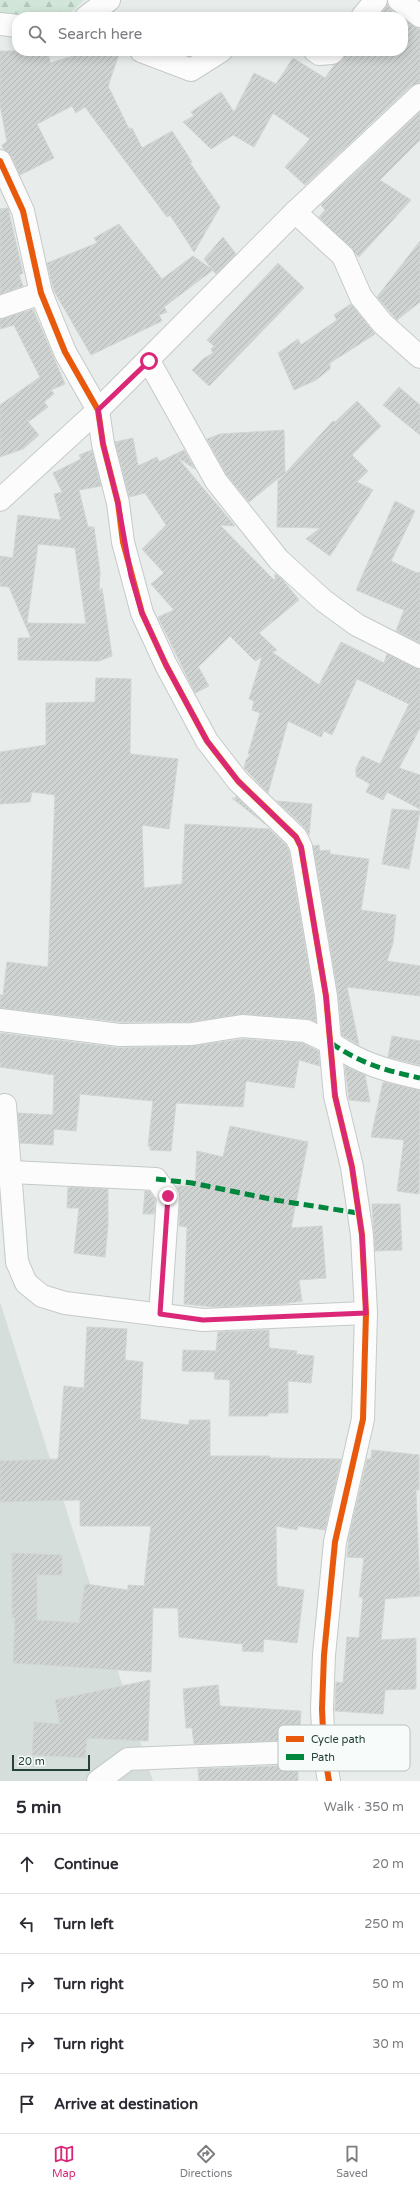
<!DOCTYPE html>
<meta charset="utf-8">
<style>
body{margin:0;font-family:"Varela Round",sans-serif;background:#f7f7f7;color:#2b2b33}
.scale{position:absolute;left:12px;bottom:10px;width:78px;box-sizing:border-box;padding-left:4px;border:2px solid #24423a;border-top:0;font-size:11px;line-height:14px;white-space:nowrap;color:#24423a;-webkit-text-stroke:3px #f7fbf9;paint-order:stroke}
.stop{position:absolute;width:12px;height:12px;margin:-9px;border:3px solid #db2777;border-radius:50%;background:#fff}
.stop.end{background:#db2777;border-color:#fff;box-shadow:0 1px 4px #0008}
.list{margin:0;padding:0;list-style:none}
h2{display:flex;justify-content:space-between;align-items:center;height:52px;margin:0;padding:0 16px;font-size:17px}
h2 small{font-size:13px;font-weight:400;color:#7c7c81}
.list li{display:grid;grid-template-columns:26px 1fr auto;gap:12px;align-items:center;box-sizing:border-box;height:60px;padding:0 16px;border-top:1px solid #e1e1e2}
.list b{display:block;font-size:15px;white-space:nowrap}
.list em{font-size:13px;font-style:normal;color:#7c7c81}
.icon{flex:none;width:22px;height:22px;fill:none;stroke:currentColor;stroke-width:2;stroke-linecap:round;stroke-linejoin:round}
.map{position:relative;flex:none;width:420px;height:1781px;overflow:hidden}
.search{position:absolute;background:#fff;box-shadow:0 2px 10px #0003;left:12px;right:12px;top:12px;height:44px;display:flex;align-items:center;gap:10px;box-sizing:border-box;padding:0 14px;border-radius:16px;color:#7c7c81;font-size:15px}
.sheet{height:352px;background:#fff}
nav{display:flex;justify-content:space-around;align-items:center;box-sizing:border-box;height:56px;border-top:1px solid #e1e1e2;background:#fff;font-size:11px;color:#7c7c81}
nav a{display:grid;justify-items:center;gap:2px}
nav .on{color:#db2777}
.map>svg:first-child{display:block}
.built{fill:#d6dedb}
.forest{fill:url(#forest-firs)}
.building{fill:url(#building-hatch);stroke:#d1d6d4;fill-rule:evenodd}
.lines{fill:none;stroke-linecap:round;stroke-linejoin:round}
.pedestrian-casing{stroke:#c5cac8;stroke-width:24}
.minor-casing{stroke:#c5cac8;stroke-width:24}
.pedestrian{stroke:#fcfcfc;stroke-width:22}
.minor{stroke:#fcfcfc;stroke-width:22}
.quiet{stroke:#00873e;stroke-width:5;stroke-dasharray:10 5;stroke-linecap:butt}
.cycleway-casing{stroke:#f7fbf9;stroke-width:8}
.cycleway{stroke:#e8590c;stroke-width:6}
.route{stroke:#db2777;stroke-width:5}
.key{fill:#f7fbf9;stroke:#b8c4c0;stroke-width:1}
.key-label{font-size:11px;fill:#24423a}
</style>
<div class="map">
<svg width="420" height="1781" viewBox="0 0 420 1781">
<defs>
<pattern id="forest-firs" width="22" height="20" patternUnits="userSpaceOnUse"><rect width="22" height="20" fill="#d1e6d8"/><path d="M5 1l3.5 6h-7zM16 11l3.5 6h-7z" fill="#b3c6ba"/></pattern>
<pattern id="building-hatch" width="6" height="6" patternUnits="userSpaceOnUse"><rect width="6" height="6" fill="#cfd4d2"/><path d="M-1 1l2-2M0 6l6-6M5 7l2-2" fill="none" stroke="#b2b7b5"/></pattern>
</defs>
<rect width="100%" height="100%" fill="#e8edeb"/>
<!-- built -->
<path class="built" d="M0,1302L153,1781H0Z"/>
<!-- forest -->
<path class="forest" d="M0,0H84L69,14H0Z"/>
<!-- building -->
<g class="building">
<path d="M387,4L391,10L401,17H378Z"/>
<path d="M403,19L420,29V83L411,86L305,185L285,167L310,139L273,113L254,147L233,135L211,149L183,122L194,116L191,112L221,92L234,112L254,73L276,84L293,58L325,78L335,64L343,60L346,51H403Z"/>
<path d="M0,51H48L50,63L90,51H120L108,86L129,129L132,128L142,148L172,131L192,162L190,163L220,207L194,252L170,215L167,217L85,107L76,113L72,106L37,124L54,158L20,175L11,156L4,150L2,145L7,142L0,105Z"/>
<path d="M420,112V140L380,180L411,200L359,257L319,217L325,210L321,205Z"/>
<path d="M8,208L23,273L19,275L23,286L0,294V209Z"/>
<path d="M119,224L162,279L193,256L213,270L164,307L167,312L159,315L162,321L91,355L54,291L47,263L97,243L94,238Z"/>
<path d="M223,237L236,254L216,274L204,259Z"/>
<path d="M420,241V302L397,320L377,297Z"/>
<path d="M278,263L304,288L209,386L192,370L203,359L213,353L211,349L214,346L207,340Z"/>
<path d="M351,304L375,334L330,363V369L316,380L294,390L278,353L298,339L301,345L337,320L334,315Z"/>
<path d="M33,309L65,384L51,390L54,394L44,402L48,407L28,422L39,435L23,449L0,457V405L40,377L14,325L0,329V319Z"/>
<path d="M399,387L420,405V435L383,405Z"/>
<path d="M357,401L381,426L352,455L368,471L357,482L373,490L330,556L306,539L320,528L277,527L278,481L333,421L335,422Z"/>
<path d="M284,430L285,473L249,502L226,474L207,439L220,434Z"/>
<path d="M133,438L138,466L157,457L159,462L184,450L195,469L177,457L235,526L220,525L275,581V574L281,578L299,600L259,633L277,650L272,652L319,685L341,642L384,663L387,654L420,669V728L399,768L420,775V809L387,792L383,800L366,792L370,784L356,776V768L362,756L380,764L409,704L357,679L332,735L324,731L321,737L288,721L268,793L244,768L246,760L251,754H248L260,713L252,710L254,701L249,699L262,657L255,661L230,636L196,669L199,668L209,686L195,693L158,617L174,610L151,584L164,573L142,549L166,525L145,493L129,497L115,442Z"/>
<path d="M92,450L101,486L79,490L88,527H94L100,572L99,591L102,588L112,656L99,661L18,660V638H31L9,587L0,586V556L13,558L18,515L61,520L54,494L62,492L53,473L81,459L79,455ZM38,544L75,548L86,624L27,623Z"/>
<path d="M395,501L415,511L391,561L417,573L420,572V643L396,631L404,610L356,590Z"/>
<path d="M96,678L131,679L130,754L178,759L169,829L142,825L144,888L182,884L185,824L269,829L286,845L289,851L314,998L316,1022L307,1019L243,1014L191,1022H121L0,1008V995H3L7,962L48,967L55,795L32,792L30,802L0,804V752L46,745V703L95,702Z"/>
<path d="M236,796L265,824L232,798L235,799Z"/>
<path d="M277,801L312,804L309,835L305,828Z"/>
<path d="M392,809L420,811L409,869L382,864Z"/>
<path d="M319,845L320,851L330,850V854L369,859L361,910L396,915L393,943L387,961L420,966V996L347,987L359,1045L342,1035L338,994L313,846Z"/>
<path d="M0,1033L120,1048L192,1046L243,1039L303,1043L318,1051L320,1066L299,1060L294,1088L246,1081L243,1107L176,1103L171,1151L150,1150V1146H148L153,1101L80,1094L76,1131L54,1129L53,1145L20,1143L18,1113L53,1115L54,1075L0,1067Z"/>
<path d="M392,1036L420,1041V1065L388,1057Z"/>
<path d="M345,1066L365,1075L370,1102L349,1100Z"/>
<path d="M383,1082L420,1090L419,1194L397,1191L404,1140L371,1137Z"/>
<path d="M230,1126L308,1142L291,1228L322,1226L326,1278L299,1280L302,1301L281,1304L214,1307L184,1304L187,1227L179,1226L180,1197L176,1186H195L197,1151L223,1157Z"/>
<path d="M68,1187L108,1189V1226L105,1257L74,1253L79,1208H67Z"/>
<path d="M145,1191H149L155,1200L154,1214H143Z"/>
<path d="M372,1204H400L402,1250L375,1251Z"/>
<path d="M87,1327L127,1329L125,1360L143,1362L140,1419L189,1425V1420H210V1456H270V1458L341,1459L325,1530L298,1526L297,1530L276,1526L277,1586L304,1590L297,1643L264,1639L263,1652L242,1651L243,1644L179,1637L178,1608H153L151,1672L13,1663L15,1618H12V1553L62,1555V1575H37V1620L79,1623L85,1584L128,1590V1585L144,1586L151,1526H80V1500L0,1502V1461L58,1459L64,1386L84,1388Z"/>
<path d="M269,1330V1348L297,1351L296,1354L314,1356L311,1383L288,1381V1413H268V1416H229L230,1380L214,1379L215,1372L182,1371L183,1350L216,1351L218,1332Z"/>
<path d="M372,1450L419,1455V1490H416L420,1596L385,1599L381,1640L416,1638V1689L385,1690L383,1714L335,1711V1709L336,1682L343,1683L347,1637L359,1638L363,1597H359L364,1558L347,1557L349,1536L367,1459H371Z"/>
<path d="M150,1680L148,1741L87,1738L85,1758L32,1755L34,1722L60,1724L55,1700Z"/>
<path d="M218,1685L220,1706L301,1711L299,1740L194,1744L192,1728H186L183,1689Z"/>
<path d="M298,1765V1781H199L198,1769Z"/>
</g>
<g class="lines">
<defs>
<path id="pedestrian" d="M331,1043C362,1064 384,1070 420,1078"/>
<g id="minor">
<path d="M399,0L420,16"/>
<path d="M86,17L109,0"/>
<path d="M362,17L376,0"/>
<path d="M0,24L17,26"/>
<path d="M141,51L191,70L221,51"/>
<path d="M315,51L319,54L332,53L334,51"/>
<path d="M0,161L23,211L41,293L65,352L98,410L103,444L118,503L123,542L142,613L166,665L207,741L238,781L296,837L301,847L326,996L335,1096L352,1167L362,1235L366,1313L363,1419L335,1542L324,1655L322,1709L324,1751L329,1781"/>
<path d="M295,212L343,256L361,297L383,324L420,357"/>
<path d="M0,307L41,293"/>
<path d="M149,361L216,481L279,560L324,601L357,625L420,657"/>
<path d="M0,500L98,410L295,212L420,95"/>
<path d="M0,1020L120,1035L192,1034L242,1026L306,1031L331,1043"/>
<path d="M5,1105L17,1262L26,1283L42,1296L65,1303L203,1320L366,1313"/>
<path d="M11,1172L156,1179L168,1196L160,1315"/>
<path d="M98,1781L128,1759L324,1751"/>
</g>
</defs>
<!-- pedestrian casing -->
<use href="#pedestrian" class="pedestrian-casing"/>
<!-- minor casing -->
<use href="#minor" class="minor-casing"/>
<!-- pedestrian -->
<use href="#pedestrian" class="pedestrian"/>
<!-- minor -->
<use href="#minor" class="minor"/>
<!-- quiet -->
<g class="quiet">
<path d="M331,1043C362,1064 384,1070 420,1078"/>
<path d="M156,1179L192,1183L275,1200L358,1213"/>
</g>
<defs>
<path id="cycleway" d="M0,161L23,211L41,293L65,352L98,410L103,444L118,503L123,542L142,613L166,665L207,741L238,781L296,837L301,847L326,996L335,1096L352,1167L362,1235L366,1313L363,1419L335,1542L324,1655L322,1709L324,1751L329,1781"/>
</defs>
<!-- cycleway casing -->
<use href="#cycleway" class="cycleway-casing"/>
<!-- cycleway -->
<use href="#cycleway" class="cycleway"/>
</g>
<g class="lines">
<!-- route -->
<path class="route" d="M149,361L98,410L103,444L118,503L131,576L142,613L166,665L207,741L238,781L296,837L301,847L326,996L335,1096L352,1167L362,1235L366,1313L203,1320L160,1314L168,1196"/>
</g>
<!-- legend -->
<rect x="278" y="1725" width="132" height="46" rx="6" class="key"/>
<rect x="286" y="1736" width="18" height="6" fill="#e8590c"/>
<rect x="286" y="1754" width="18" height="6" fill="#00873e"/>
<g class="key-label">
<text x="311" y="1743">Cycle path</text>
<text x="311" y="1761">Path</text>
</g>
</svg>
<div class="scale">20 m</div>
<div class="stop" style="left:149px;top:361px"></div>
<div class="stop end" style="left:168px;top:1196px"></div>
<div class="search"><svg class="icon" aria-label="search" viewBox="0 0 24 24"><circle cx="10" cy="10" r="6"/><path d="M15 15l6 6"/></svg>Search here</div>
</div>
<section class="sheet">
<h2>5 min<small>Walk · 350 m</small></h2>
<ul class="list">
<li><svg class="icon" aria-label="ahead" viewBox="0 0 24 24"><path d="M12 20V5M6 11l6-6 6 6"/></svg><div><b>Continue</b></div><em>20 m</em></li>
<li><svg class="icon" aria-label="left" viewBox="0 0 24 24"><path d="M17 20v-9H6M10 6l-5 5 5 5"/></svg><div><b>Turn left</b></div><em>250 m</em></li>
<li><svg class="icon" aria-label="right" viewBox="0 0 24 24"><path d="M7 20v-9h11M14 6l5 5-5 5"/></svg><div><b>Turn right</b></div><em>50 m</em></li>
<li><svg class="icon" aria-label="right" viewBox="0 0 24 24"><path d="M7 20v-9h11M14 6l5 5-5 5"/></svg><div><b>Turn right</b></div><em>30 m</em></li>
<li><svg class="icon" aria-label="arrive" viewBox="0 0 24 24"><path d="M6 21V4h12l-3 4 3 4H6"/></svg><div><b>Arrive at destination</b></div></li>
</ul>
</section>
<nav>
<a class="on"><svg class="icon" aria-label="map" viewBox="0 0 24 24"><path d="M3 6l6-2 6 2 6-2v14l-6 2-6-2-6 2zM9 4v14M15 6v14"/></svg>Map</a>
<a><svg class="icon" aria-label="directions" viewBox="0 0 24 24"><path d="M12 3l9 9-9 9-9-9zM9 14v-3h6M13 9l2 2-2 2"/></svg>Directions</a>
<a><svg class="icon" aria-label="saved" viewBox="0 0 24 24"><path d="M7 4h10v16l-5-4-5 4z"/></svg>Saved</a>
</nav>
